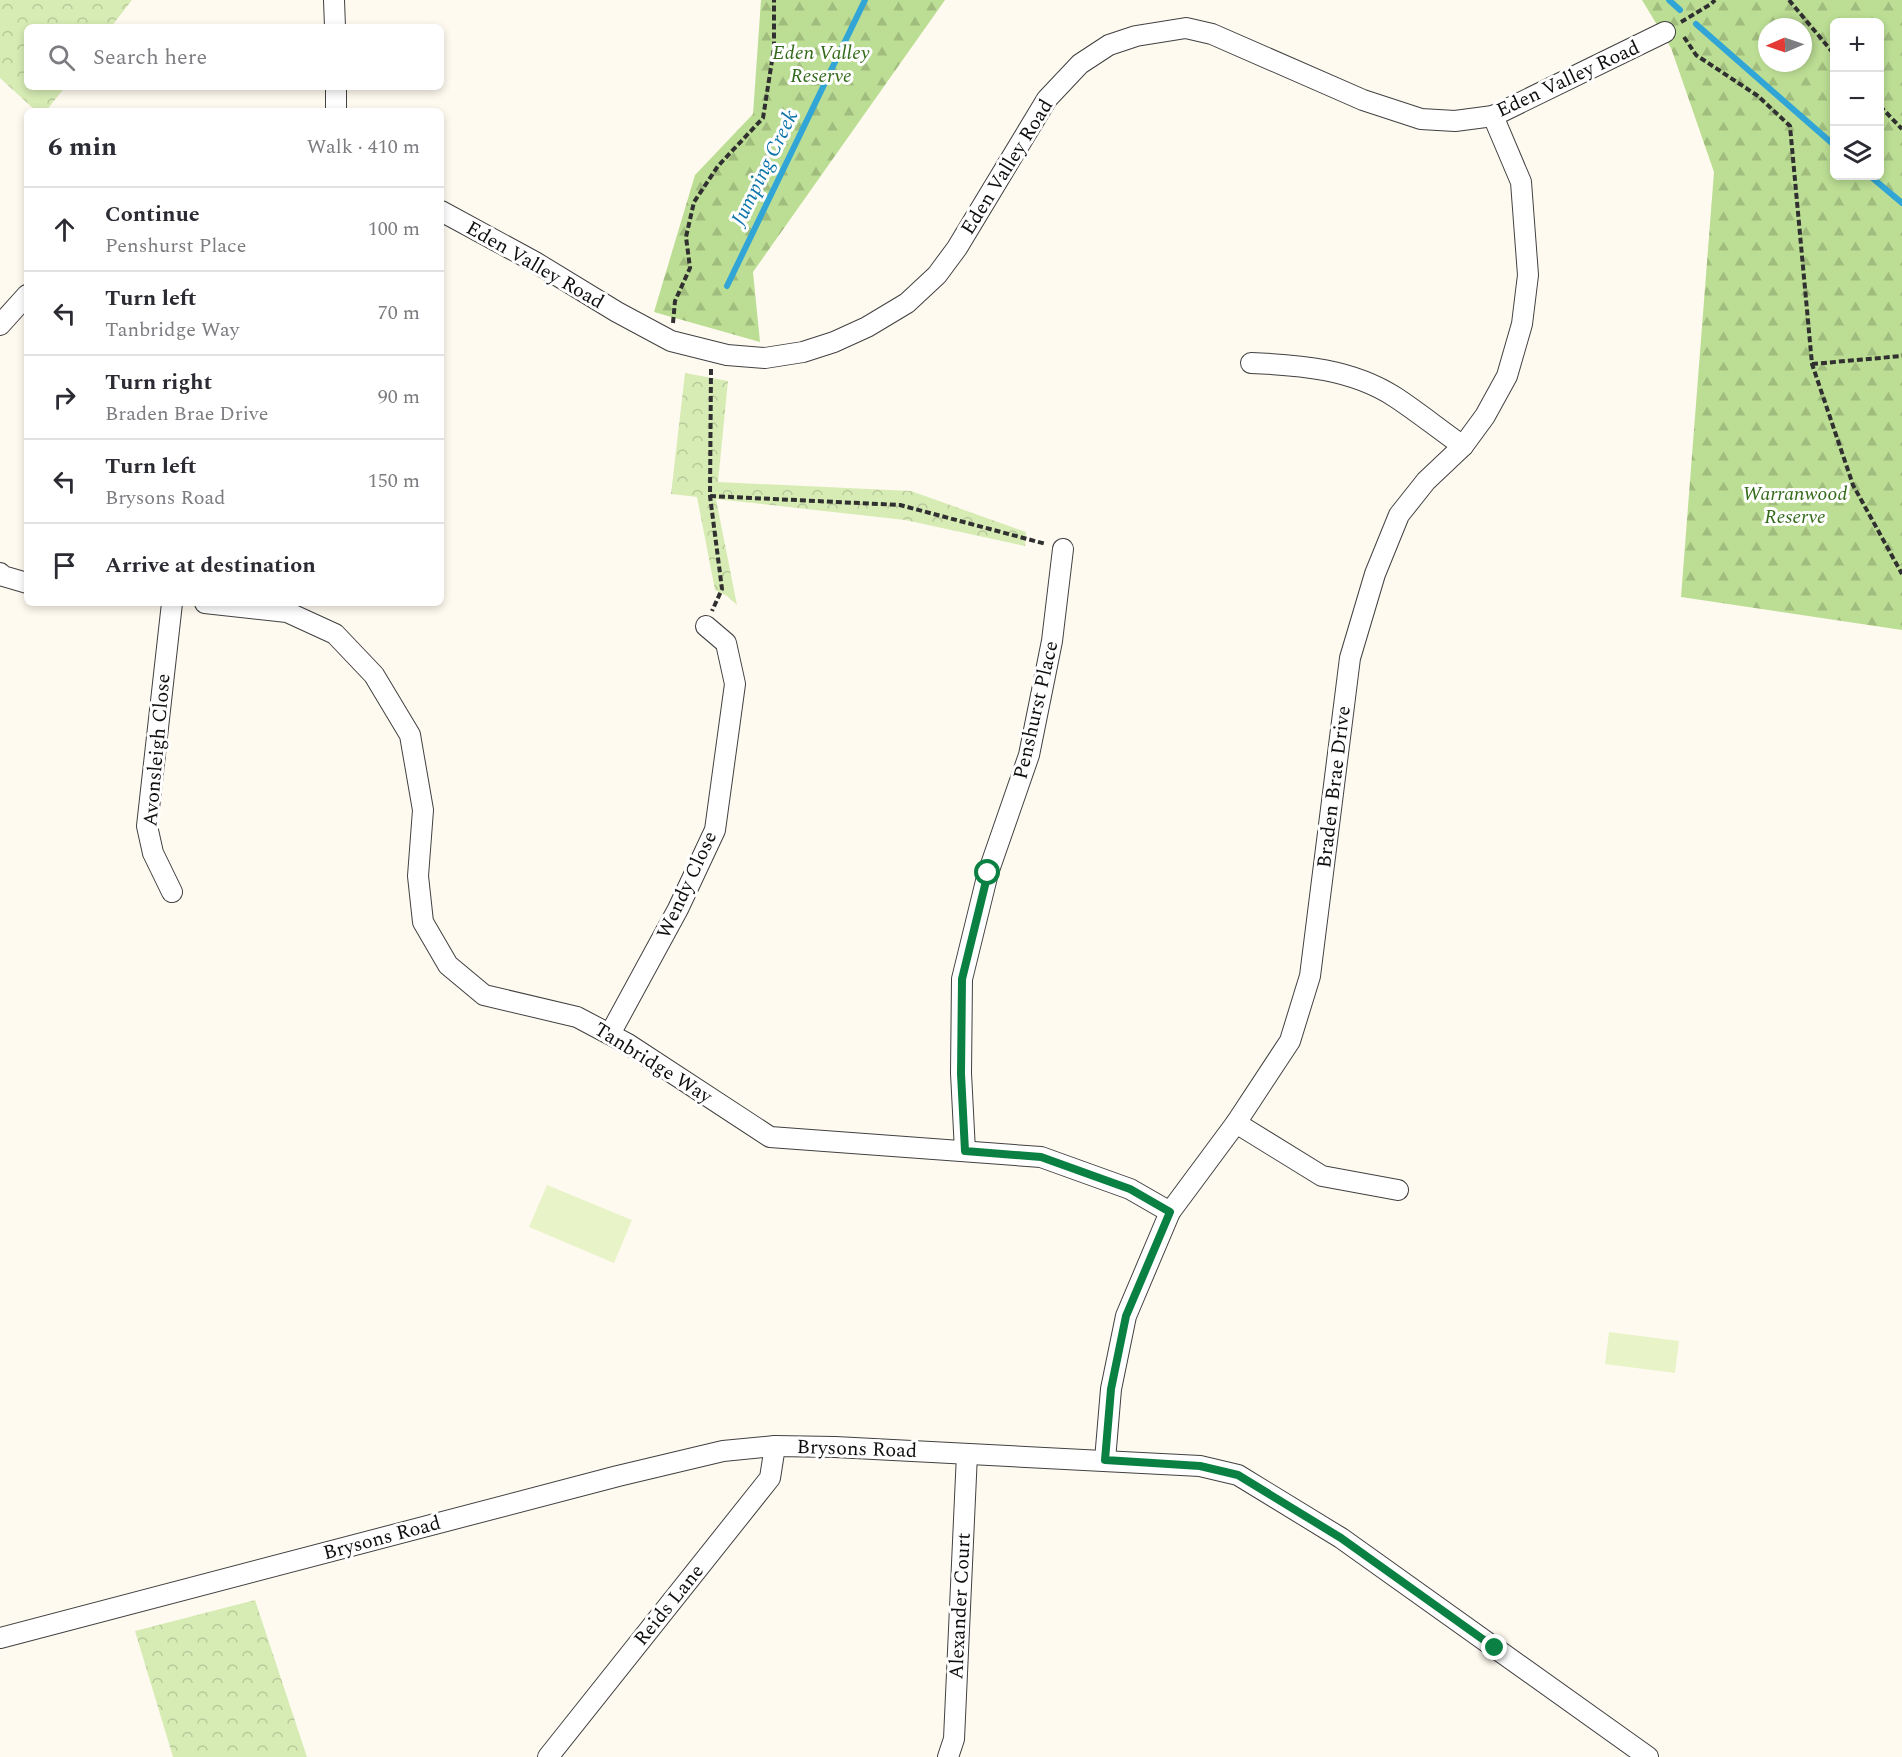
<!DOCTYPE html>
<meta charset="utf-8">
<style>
body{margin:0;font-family:Spectral,serif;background:#f7f7f7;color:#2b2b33}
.controls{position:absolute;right:18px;top:18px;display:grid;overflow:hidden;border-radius:9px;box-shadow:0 3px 9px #0003}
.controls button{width:54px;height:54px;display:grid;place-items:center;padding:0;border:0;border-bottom:2px solid #e1e1e2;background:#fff;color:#2b2b33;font:30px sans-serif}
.compass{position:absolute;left:1758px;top:18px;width:54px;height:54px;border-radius:50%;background:#fff;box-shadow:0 3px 9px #0003;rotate:268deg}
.stop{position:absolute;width:18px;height:18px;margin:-14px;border:4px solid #0b8043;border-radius:50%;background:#fff}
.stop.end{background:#0b8043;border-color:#fff;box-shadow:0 2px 6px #0008}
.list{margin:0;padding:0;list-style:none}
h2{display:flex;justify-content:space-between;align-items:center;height:78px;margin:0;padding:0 24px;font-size:26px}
h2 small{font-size:20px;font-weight:400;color:#7c7c81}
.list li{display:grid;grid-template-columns:39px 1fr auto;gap:18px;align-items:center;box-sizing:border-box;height:84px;padding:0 24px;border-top:2px solid #e1e1e2}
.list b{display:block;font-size:22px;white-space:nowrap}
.list p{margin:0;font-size:20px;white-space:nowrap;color:#7c7c81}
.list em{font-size:20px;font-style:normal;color:#7c7c81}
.icon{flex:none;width:33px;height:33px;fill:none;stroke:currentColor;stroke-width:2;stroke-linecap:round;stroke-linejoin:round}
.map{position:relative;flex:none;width:1902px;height:1757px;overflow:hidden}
.search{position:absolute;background:#fff;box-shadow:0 3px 9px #0003;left:24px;top:24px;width:420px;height:66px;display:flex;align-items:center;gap:15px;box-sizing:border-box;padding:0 21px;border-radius:9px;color:#7c7c81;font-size:22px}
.panel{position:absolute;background:#fff;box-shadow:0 3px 9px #0003;left:24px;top:108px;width:420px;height:498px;border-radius:9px}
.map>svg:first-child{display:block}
.forest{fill:url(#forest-firs);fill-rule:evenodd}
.park{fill:url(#park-crowns)}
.pitch{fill:#e8f3c8}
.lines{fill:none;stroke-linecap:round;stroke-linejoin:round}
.stream{stroke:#31a5d6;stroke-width:6}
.minor-casing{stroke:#414141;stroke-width:22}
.path{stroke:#303030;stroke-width:4;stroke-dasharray:6 3;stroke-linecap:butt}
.minor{stroke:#fff;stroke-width:20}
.route{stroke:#0b8043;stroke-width:8}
.labels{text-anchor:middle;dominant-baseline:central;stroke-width:6;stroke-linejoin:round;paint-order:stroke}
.park-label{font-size:20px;font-style:italic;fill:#326a19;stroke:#fff}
.street-label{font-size:20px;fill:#0e0e0e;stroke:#fff}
.water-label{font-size:21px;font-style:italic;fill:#0e74a9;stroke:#fff}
</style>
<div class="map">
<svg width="1902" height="1757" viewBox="0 0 1902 1757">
<defs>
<pattern id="forest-firs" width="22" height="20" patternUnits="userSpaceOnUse" patternTransform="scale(1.5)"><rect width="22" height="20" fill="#bcde94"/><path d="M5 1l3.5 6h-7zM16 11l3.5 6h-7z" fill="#a0bd7e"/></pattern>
<pattern id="park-crowns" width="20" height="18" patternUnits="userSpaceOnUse" patternTransform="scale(1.5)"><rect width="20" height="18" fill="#d7ecb5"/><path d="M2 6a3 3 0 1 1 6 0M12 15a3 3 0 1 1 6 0" fill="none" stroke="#b7c99a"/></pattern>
</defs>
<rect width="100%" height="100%" fill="#fffaef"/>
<!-- forest -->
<g class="forest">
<path d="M761,0H945L753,272L760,342L654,312L695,175L753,114Z"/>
<path d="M1642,0H1902V630L1681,597L1714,172L1671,48ZM1834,22H1880V176H1834ZM1767,27H1803V63H1767Z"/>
</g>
<!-- park -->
<g class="park">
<path d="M0,0H132L111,27H27V87H65L46,111H36L0,78Z"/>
<path d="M685,373L728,381L718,482L911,491L1026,532L1025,546L905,520L716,499L737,605L727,596L715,590L697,497L671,494Z"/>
<path d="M255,1600L307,1757H173L135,1631Z"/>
</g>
<!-- pitch -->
<g class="pitch">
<path d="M547,1185L632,1220L614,1263L529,1227Z"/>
<path d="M1609,1332L1679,1341L1675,1373L1605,1364Z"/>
</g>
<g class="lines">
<!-- stream -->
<g class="stream">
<path d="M1669,0L1680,10"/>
<path d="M1696,24L1834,145"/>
<path d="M1870,176L1902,203"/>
<path d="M727,286L865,0"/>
</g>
<defs>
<g id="minor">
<path d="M334,0L335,27"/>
<path d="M336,111V87"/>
<path d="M441,211L535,262L617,312L671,341L727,355L765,358L803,352L834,342L867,327L907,303L937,275L957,248L1047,99L1080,64L1109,45L1136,36L1186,28L1212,34L1363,100L1421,119L1455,121L1493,116L1665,32"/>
<path d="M0,325L27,295"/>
<path d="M1251,363C1300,365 1352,369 1395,397C1418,412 1440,430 1463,446"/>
<path d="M0,573L3,576L27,583"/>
<path d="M205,603L287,612L335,634L374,675L410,735L423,810L418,876L423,922L448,965L484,995L577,1017L628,1044L770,1137L1041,1157L1130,1189L1170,1212"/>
<path d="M172,892L153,853L147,826L172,603"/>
<path d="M610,1034L678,909L715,830L735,684L726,643L706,626"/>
<path d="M1236,1123L1322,1176L1398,1190"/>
<path d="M965,1151L961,1073L962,979L988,873L1029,755L1052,641L1063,549"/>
<path d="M1105,1460L1111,1389L1126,1316L1170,1212L1236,1123L1290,1041L1310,976L1350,658L1375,574L1399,515L1426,481L1463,446L1485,416L1507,376L1522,324L1528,275L1521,182L1493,116"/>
<path d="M0,1638L618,1476L723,1451L775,1446L835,1447L1200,1466L1238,1475L1341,1538L1648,1757"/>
<path d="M548,1757L770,1478L775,1446"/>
<path d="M948,1757L954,1739L967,1454"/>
</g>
</defs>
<!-- minor casing -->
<use href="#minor" class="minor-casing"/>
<!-- path -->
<g class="path">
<path d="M1789,0L1834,54"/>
<path d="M1681,22L1711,4L1715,0"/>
<path d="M1684,37L1696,55L1758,96L1790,126L1812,364L1853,485L1902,574"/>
<path d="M1880,106L1902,129"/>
<path d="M673,323L675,301L690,268L686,237L694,202L718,166L763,118L774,48V0"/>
<path d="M1812,364L1902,356"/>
<path d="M711,369L710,496L722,589L712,611"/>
<path d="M710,496L900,505L1046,544"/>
</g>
<!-- minor -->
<use href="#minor" class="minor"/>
</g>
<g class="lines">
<!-- route -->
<path class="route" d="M988,873L962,979L961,1074L965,1151L1041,1157L1130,1189L1170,1212L1126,1316L1111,1389L1105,1460L1200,1466L1238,1475L1341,1538L1495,1648"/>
</g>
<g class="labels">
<!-- park labels -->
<g class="park-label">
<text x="821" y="53">Eden Valley<tspan x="821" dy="23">Reserve</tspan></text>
<text x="1795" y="494">Warranwood<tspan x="1795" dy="23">Reserve</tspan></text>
</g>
<!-- street labels -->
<g class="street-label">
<text transform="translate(1568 79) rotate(-25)">Eden Valley Road</text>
<text transform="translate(1007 167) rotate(-58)">Eden Valley Road</text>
<text transform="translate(535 265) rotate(30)">Eden Valley Road</text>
<text transform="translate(1036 710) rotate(-77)">Penshurst Place</text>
<text transform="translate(157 750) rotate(-85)">Avonsleigh Close</text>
<text transform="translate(1334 787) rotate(-83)">Braden Brae Drive</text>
<text transform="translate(687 885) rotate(-65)">Wendy Close</text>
<text transform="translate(653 1063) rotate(32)">Tanbridge Way</text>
<text transform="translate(857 1449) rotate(2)">Brysons Road</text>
<text transform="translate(382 1538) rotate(-15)">Brysons Road</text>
<text transform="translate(669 1605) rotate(-51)">Reids Lane</text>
<text transform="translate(960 1606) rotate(-87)">Alexander Court</text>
</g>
<!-- water labels -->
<g class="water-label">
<text transform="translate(765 168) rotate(-64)">Jumping Creek</text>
</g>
</g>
</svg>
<div class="controls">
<button>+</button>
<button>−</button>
<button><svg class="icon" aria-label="layers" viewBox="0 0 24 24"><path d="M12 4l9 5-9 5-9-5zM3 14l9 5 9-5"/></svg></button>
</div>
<svg class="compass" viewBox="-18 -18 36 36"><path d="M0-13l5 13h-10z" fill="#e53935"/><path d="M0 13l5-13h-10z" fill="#7c7c81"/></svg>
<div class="stop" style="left:988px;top:873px"></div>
<div class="stop end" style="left:1495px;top:1648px"></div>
<div class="search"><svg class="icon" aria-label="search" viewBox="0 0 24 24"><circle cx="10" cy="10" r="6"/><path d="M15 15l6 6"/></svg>Search here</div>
<section class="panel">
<h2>6 min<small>Walk · 410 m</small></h2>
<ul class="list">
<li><svg class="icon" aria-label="ahead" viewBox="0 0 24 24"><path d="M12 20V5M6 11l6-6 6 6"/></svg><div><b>Continue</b><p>Penshurst Place</p></div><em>100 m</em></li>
<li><svg class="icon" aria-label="left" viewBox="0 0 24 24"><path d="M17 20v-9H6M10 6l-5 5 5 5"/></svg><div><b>Turn left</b><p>Tanbridge Way</p></div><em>70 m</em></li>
<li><svg class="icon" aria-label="right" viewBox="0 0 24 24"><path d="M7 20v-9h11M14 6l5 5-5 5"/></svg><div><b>Turn right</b><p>Braden Brae Drive</p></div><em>90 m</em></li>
<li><svg class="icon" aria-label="left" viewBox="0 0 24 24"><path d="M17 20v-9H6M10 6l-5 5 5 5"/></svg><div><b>Turn left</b><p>Brysons Road</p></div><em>150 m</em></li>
<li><svg class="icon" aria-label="arrive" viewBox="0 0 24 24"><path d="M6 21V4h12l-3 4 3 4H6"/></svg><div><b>Arrive at destination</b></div></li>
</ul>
</section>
</div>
